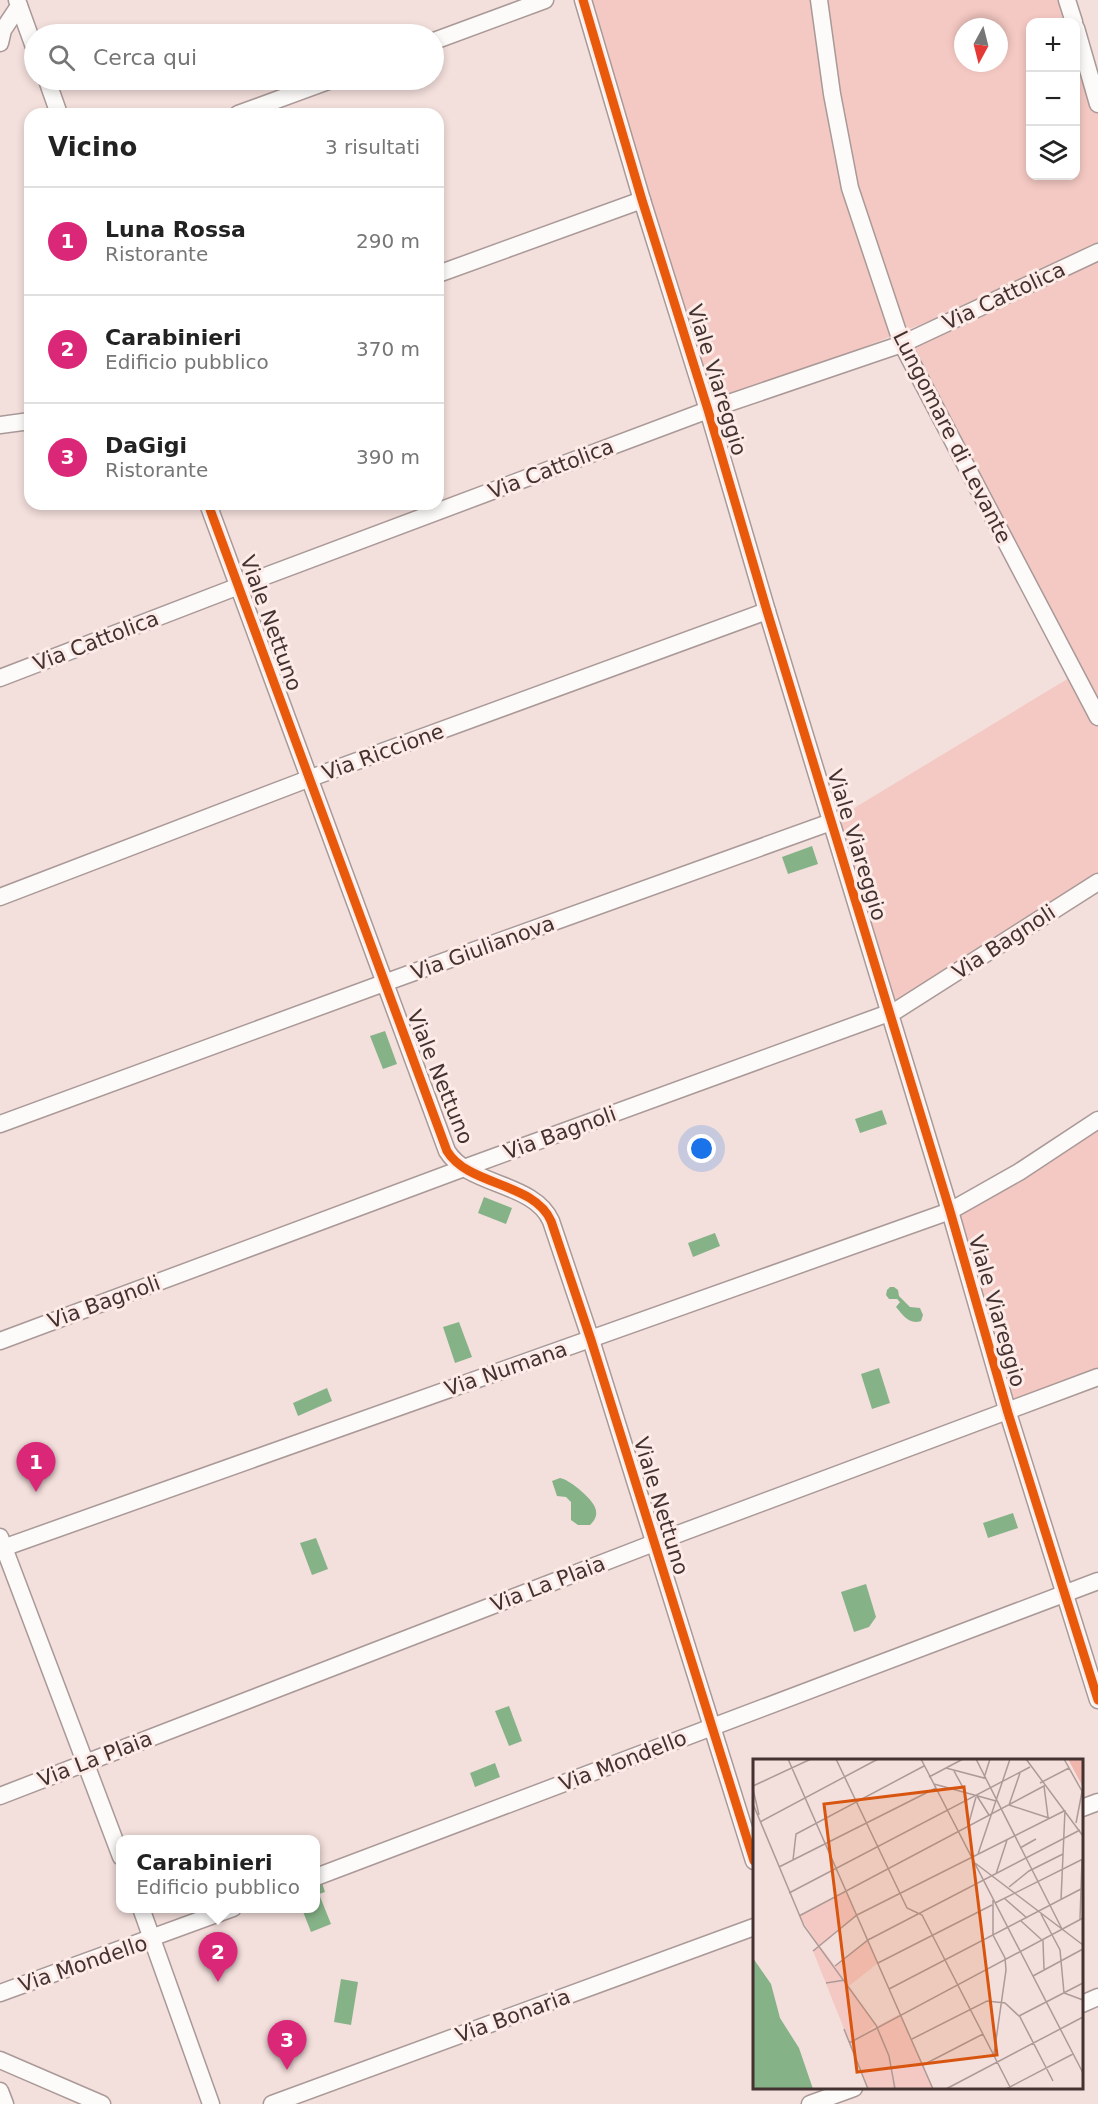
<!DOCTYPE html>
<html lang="it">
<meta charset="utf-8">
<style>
body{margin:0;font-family:"DejaVu Sans",sans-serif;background:#f6f6f6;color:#222}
.controls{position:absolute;right:18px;top:18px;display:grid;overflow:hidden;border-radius:12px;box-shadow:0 3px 9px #0003}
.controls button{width:54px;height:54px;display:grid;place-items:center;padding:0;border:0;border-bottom:2px solid #e0e0e0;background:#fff;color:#222;font:30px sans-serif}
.compass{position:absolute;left:954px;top:18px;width:54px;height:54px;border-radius:50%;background:#fff;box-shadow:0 3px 9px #0003;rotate:187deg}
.you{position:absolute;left:702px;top:1149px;width:21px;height:21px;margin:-15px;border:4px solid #fff;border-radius:50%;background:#1a73e8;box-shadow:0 0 0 9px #1a73e833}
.badge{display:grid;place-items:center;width:39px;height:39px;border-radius:50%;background:#db2777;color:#fff;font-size:20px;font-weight:700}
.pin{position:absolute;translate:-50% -50px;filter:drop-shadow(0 2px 3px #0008)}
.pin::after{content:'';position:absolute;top:32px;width:21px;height:18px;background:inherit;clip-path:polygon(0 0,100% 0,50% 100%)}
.popup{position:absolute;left:116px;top:1835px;width:204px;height:78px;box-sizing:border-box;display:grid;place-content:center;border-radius:12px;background:#fff;filter:drop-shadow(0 2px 4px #0005);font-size:20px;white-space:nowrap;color:#767676}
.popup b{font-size:22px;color:#222}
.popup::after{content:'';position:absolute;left:50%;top:100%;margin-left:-12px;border:12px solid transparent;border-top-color:#fff}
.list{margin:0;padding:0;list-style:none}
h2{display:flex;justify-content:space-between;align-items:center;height:78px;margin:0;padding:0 24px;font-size:26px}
h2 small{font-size:20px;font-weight:400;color:#767676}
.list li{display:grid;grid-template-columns:39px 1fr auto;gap:18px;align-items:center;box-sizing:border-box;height:108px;padding:0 24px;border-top:2px solid #e0e0e0}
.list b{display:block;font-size:22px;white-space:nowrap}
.list p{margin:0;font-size:20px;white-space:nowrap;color:#767676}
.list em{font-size:20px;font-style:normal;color:#767676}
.icon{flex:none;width:33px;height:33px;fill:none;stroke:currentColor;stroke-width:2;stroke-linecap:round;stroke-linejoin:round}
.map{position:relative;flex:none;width:1098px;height:2104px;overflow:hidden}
.search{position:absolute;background:#fff;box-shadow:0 3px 9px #0003;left:24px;top:24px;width:420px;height:66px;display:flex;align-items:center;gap:15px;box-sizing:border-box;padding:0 21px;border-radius:33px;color:#767676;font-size:22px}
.panel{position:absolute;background:#fff;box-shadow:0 3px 9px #0003;left:24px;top:108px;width:420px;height:402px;border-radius:18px}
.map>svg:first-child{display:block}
.green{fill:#f5c9c3;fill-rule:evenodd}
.water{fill:#86b288}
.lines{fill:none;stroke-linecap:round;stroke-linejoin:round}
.street-casing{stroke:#a99997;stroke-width:19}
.street{stroke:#fdfafa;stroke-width:16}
.cycleway-casing{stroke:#fdebe8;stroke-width:13}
.cycleway{stroke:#e8590c;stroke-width:9}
.labels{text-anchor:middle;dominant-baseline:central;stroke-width:6;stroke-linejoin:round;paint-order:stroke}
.street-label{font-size:21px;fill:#433230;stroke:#fdebe8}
.inset-road{fill:none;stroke:#ad9a97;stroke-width:1.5}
.view{fill:#d85510;fill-opacity:0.15;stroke:#d85510;stroke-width:3}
.inset-edge{fill:none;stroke:#433230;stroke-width:3}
</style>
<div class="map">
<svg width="1098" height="2104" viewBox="0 0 1098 2104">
<rect width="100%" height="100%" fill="#f3dfdc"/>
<!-- green -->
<g class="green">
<path d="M583,0H1066L1072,22H1030V176H1076V34L1098,114V253L708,410ZM963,27H999V63H963Z"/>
<path d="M1098,255V882L889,1013L831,822L1074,675L902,344Z"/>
<path d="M1098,1117V1377L1008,1413L950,1211Z"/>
</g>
<!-- water -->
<g class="water">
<path d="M812,846L818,864L788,874L782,857Z"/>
<path d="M385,1031L397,1064L383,1069L370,1036Z"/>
<path d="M882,1110L887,1124L860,1133L855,1119Z"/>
<path d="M484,1197L512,1208L506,1224L478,1213Z"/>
<path d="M715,1233L720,1246L693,1257L688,1243Z"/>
<path d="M890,1287H894L898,1290L899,1296L910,1307L920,1308L923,1315L921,1321C909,1325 903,1315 896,1307L900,1302L897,1299H889L886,1295L887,1290Z"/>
<path d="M459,1322L472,1357L455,1363L443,1327Z"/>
<path d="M879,1368L890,1403L872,1409L861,1374Z"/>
<path d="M327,1388L332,1401L298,1416L293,1403Z"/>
<path d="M560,1478C569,1479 596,1501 596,1511C597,1517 594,1521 590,1525H578L571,1520V1502L566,1497L557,1496L552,1481Z"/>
<path d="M1013,1513L1018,1528L988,1538L983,1523Z"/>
<path d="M316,1538L328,1569L312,1575L300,1543Z"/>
<path d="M866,1584L876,1617L869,1627L854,1632L841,1592Z"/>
<path d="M509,1706L522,1741L509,1746L495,1711Z"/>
<path d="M495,1763L500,1777L475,1787L470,1773Z"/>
<path d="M322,1883L325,1892L319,1894L331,1924L311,1932L302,1909L316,1908V1886Z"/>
<path d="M341,1979L358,1982L351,2025L334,2022Z"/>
</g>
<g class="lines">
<defs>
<g id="street">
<path d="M17,0L34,47"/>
<path d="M583,0L642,200L708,410L767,611L950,1211L1008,1413L1098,1700"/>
<path d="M819,0L832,94L850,188L902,344L1098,717"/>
<path d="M1067,0L1074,22"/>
<path d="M1076,28L1098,104"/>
<path d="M434,41L545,0"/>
<path d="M0,43L3,30L19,6"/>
<path d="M47,80L59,114"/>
<path d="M238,114L331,80"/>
<path d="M438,274L642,200"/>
<path d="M0,425L30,421"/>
<path d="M208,504L447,1151C468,1186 534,1182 551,1221L591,1340L754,1861"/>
<path d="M0,678L239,586L708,410L902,344L1098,252"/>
<path d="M0,897L308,779L767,611"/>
<path d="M0,1124L384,983L831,822"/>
<path d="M0,1341L464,1168L897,1010L1098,882"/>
<path d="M0,1537L121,1857"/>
<path d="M0,1549L950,1211L1019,1172L1098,1120"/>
<path d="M0,1796L654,1543L1098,1377"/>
<path d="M1082,1808L1098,1802"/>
<path d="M316,1877L1098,1581"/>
<path d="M141,1908L211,2104"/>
<path d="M0,1993L233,1908"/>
<path d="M1082,2004L1098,1997"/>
<path d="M0,2060L102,2104"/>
<path d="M0,2091L5,2104"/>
<path d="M272,2104L754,1927"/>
<path d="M810,2104L854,2088"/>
</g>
</defs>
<!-- street casing -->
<use href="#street" class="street-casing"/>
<!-- street -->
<use href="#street" class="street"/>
<defs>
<g id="cycleway">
<path d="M583,0L642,200L708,410L767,611L950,1211L1008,1413L1098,1700"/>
<path d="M208,504L447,1151C468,1186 534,1182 551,1221L591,1340L754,1861"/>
</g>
</defs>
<!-- cycleway casing -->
<use href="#cycleway" class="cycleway-casing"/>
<!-- cycleway -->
<use href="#cycleway" class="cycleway"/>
</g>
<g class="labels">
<!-- street labels -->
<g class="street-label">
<text transform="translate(1004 296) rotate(-25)">Via Cattolica</text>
<text transform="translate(717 380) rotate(73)">Viale Viareggio</text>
<text transform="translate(952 437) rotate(63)">Lungomare di Levante</text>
<text transform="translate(551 469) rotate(-21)">Via Cattolica</text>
<text transform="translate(271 623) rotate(70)">Viale Nettuno</text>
<text transform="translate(96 641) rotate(-21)">Via Cattolica</text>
<text transform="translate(383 752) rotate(-20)">Via Riccione</text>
<text transform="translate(857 845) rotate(73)">Viale Viareggio</text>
<text transform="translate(1004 942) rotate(-33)">Via Bagnoli</text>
<text transform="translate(483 948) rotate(-20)">Via Giulianova</text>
<text transform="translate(440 1077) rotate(68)">Viale Nettuno</text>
<text transform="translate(560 1133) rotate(-20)">Via Bagnoli</text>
<text transform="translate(104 1302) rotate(-20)">Via Bagnoli</text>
<text transform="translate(997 1311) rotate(74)">Viale Viareggio</text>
<text transform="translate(506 1369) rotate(-19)">Via Numana</text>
<text transform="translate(661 1506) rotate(73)">Viale Nettuno</text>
<text transform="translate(548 1584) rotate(-21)">Via La Plaia</text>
<text transform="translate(95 1759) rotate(-21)">Via La Plaia</text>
<text transform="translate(623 1761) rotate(-21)">Via Mondello</text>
<text transform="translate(83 1964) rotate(-19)">Via Mondello</text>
<text transform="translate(513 2016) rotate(-20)">Via Bonaria</text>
</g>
</g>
<!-- overview -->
<g transform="translate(753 1759)">
<rect width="330" height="330" fill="#f3dfdc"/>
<path d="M93,132L104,156L67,187L82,207L115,181L125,204L96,227L123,266L113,273L147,255L180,330H115L60,192L66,187L46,157Z" fill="#f5c9c3"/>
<path d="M315,0H330V28Z" fill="#f0b5ad"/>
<path d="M0,199L18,225L27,259L46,289L60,330H0Z" fill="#86b288"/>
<path class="inset-road" d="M35,0L180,330M83,0L154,149L169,156L258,330M168,0L330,314M223,0L309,170M273,0L330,77M311,0L330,34M193,9L231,19L237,0M201,12L213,34M267,14L256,46L296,59M176,18L210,0M287,24L316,9M181,25L243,42M0,27L58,0M0,30L6,56M224,37L236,56M0,45L51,167L123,266L136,297L142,330M7,63L125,0M323,64L329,33M215,67L223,38M267,89L283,80M225,95L257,0M40,101L43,75L171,7M222,104L330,186M26,108L183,29M243,115L254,81M256,128L276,112L310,95M36,134L277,8M251,139L274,159M240,141V176L252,199L253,211L241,295M308,141L312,51M242,144L330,100M288,155L307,191L311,234L330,241M46,157L291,27L295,58M327,160L329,100M268,162L290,182L291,210M60,192L104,156L311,52M125,204L239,146M82,207L115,181L327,71M280,217L330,190M73,224L92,221M136,230L328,130M266,257L330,224M91,270L115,330M159,280L234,242L252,244L267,258L300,322M96,284L330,159M170,306L230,275M193,330L330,258M253,330L320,295"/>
<path class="view" d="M211,28L244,296L104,313L71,45Z"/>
<rect width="330" height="330" class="inset-edge"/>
</g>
</svg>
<div class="controls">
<button>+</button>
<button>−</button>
<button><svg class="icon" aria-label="layers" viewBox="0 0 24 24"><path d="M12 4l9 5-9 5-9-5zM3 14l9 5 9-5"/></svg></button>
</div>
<svg class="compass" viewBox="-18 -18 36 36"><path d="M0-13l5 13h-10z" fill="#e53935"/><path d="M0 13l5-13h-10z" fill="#767676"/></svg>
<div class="you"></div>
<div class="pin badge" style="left:36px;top:1492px">1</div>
<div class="pin badge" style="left:218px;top:1982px">2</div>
<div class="popup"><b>Carabinieri</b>Edificio pubblico</div>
<div class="pin badge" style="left:287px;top:2070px">3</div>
<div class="search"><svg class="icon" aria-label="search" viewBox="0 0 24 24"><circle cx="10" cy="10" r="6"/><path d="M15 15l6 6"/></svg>Cerca qui</div>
<section class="panel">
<h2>Vicino<small>3 risultati</small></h2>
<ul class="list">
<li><span class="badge">1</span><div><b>Luna Rossa</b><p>Ristorante</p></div><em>290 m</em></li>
<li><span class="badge">2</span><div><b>Carabinieri</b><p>Edificio pubblico</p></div><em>370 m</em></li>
<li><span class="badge">3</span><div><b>DaGigi</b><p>Ristorante</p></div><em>390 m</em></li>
</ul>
</section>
</div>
